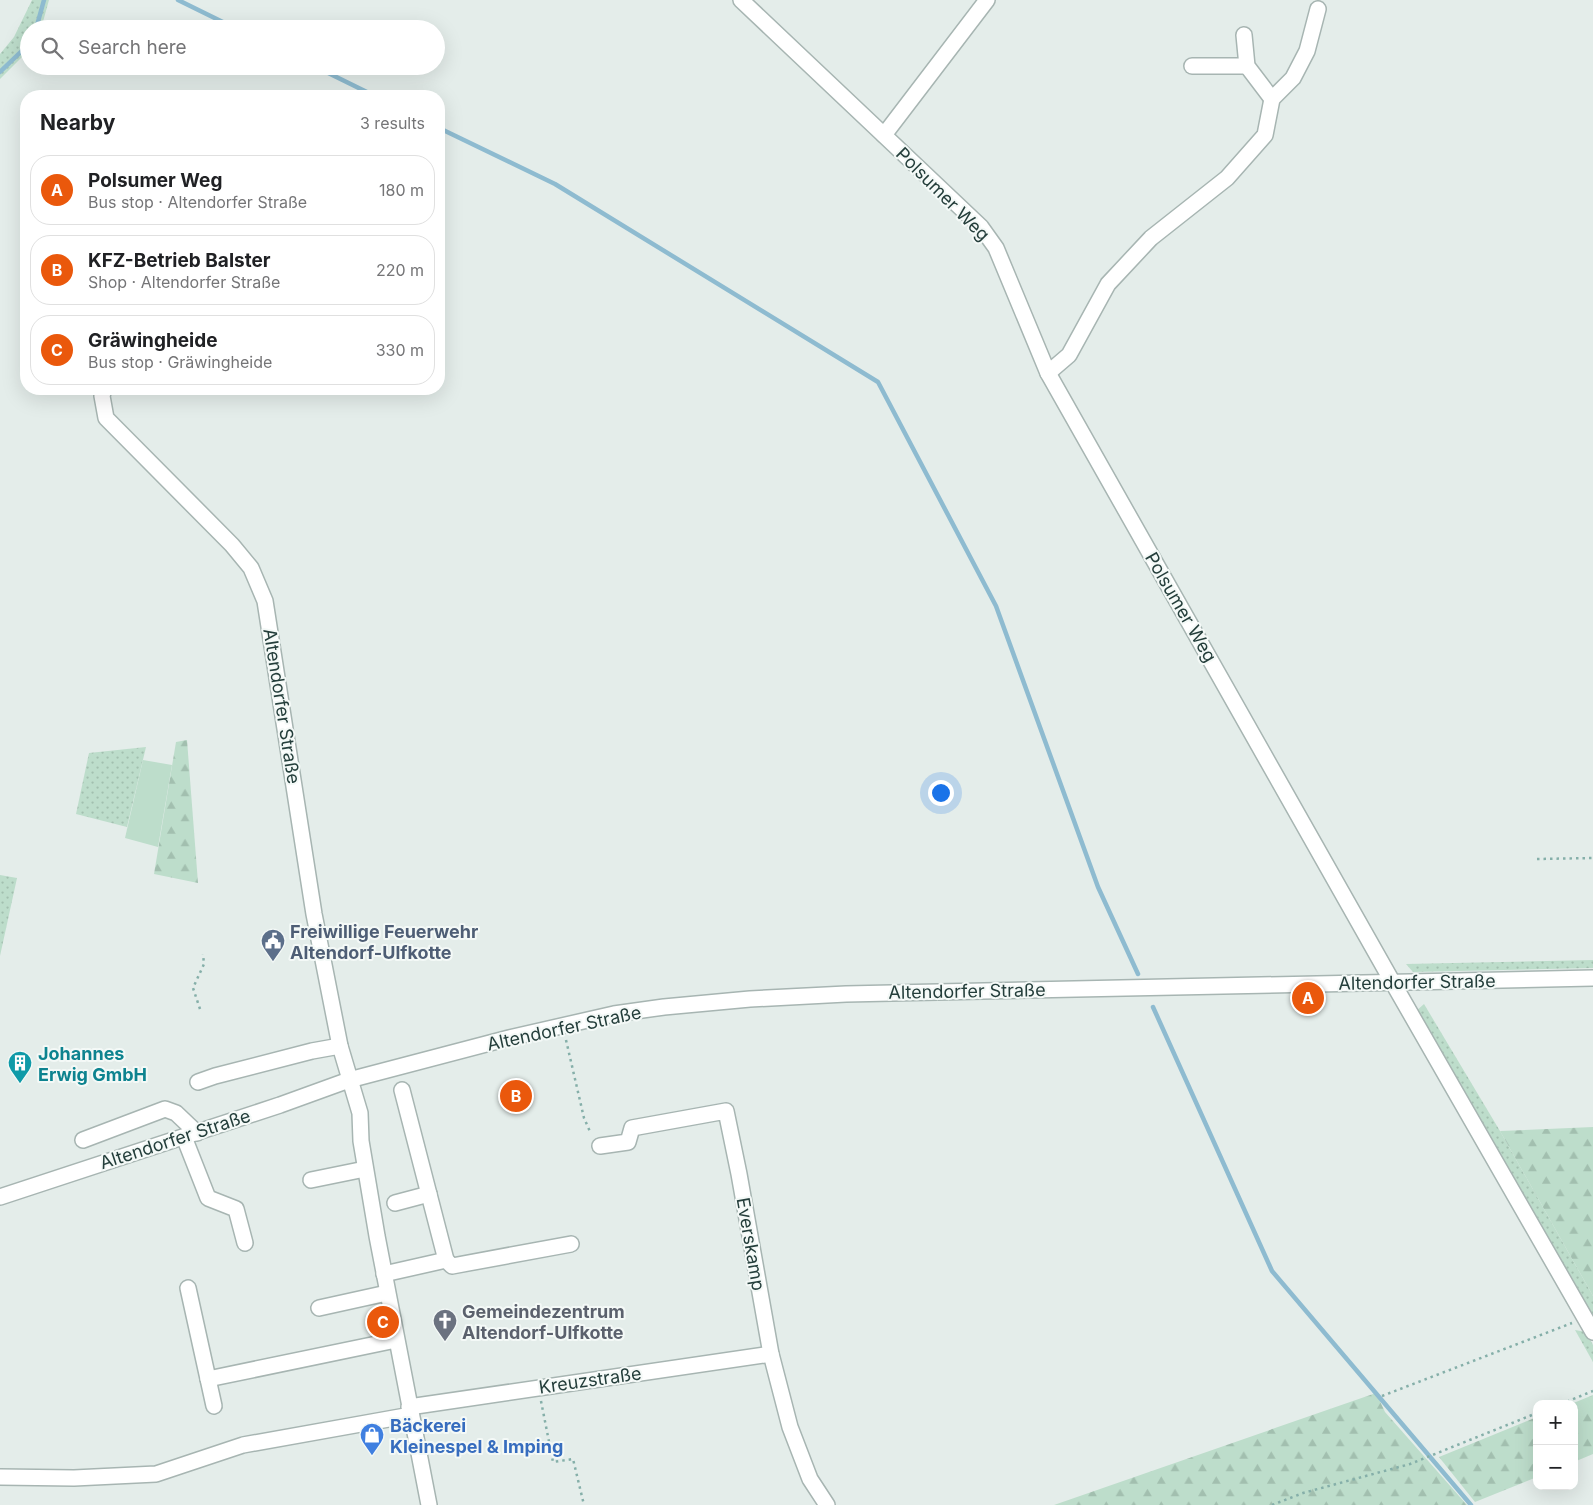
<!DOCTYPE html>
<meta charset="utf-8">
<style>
body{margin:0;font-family:Inter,sans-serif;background:#f6f6f6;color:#202124}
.controls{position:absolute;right:15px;bottom:15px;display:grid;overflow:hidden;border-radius:10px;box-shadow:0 5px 20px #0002}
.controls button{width:45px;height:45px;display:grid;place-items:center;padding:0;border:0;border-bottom:1px solid #e0e0e0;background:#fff;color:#202124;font:25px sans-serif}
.you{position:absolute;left:940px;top:792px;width:18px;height:18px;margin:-12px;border:4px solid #fff;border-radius:50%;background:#1a73e8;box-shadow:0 0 0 8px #1a73e833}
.badge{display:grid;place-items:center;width:32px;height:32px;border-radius:50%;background:#ea580c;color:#fff;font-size:16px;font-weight:700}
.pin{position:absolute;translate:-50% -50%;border:2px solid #fff;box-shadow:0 1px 5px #0006}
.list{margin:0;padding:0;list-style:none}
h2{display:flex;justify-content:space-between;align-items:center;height:65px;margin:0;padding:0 20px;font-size:21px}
h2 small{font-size:16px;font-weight:400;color:#757577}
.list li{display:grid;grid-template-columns:32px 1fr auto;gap:15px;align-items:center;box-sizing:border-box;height:70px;margin:0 10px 10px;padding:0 10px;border:1px solid #e0e0e0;border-radius:20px}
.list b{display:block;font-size:19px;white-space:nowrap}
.list p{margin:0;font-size:16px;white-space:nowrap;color:#757577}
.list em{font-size:16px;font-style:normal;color:#757577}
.icon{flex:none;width:28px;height:28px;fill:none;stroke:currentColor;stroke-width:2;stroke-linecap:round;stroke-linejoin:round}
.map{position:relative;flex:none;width:1593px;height:1505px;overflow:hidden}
.search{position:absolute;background:#fff;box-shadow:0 5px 20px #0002;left:20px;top:20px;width:425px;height:55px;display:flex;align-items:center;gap:12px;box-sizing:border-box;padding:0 18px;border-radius:28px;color:#757577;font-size:19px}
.panel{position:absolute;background:#fff;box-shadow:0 5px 20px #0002;left:20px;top:90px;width:425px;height:305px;border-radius:20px}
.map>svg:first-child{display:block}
.grass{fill:url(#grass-dots)}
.forest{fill:url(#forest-firs)}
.pitch{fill:#bdddcb}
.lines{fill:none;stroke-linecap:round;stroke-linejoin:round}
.stream{stroke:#8ebbd0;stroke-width:4.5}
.minor-casing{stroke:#a7b5b2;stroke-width:18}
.path{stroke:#85afa9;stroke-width:2.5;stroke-dasharray:2.5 4;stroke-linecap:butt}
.minor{stroke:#fff;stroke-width:15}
.labels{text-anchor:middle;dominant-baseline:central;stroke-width:4;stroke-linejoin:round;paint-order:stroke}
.street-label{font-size:18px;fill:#243e3b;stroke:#f4f9f7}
.service-label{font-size:18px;font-weight:bold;fill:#4e5e75;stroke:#f4f9f7;text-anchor:start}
.culture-label{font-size:18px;font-weight:bold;fill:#0d838f;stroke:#f4f9f7;text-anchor:start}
.worship-label{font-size:18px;font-weight:bold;fill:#5b616d;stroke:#f4f9f7;text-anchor:start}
.shop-label{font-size:18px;font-weight:bold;fill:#366cbe;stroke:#f4f9f7;text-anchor:start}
</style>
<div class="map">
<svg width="1593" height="1505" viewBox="0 0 1593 1505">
<defs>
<pattern id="grass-dots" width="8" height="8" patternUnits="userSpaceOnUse" patternTransform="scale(1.25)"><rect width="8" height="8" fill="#bdddcb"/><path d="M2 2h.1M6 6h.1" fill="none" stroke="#a2bfaf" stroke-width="1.8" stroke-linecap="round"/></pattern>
<pattern id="forest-firs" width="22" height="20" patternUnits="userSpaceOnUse" patternTransform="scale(1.25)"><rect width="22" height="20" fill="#bdddcb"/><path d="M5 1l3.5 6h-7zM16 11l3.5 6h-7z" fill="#a2bfaf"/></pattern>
</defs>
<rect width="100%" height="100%" fill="#e4edea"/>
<!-- grass -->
<g class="grass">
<path d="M32,0H49L41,29H29V50L0,79V54L14,37Z"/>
<path d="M146,747L127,827L76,814L89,753Z"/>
<path d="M0,875L17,878L0,956Z"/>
<path d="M1593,960V968L1413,972L1406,964Z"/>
<path d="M1424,1004L1500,1131L1593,1296V1317L1415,1012Z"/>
<path d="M1575,1330L1586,1332L1593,1345V1362Z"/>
</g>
<!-- forest -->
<g class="forest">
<path d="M187,740L198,883L154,874L176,742Z"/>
<path d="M1593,1127V1296L1500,1131Z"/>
<path d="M1376,1393L1385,1412L1467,1505H1054Z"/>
<path d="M1593,1395V1454L1574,1462V1404H1571Z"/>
<path d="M1537,1417V1477L1475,1502L1439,1457Z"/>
</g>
<!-- pitch -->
<path class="pitch" d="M143,760L172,765L158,847L125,838Z"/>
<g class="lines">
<!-- stream -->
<g class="stream">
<path d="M178,0L237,29"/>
<path d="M36,29L44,0"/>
<path d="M314,66L375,96"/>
<path d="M0,72L29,44"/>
<path d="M439,128L555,184L878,382L996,606L1098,887L1138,974"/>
<path d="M1153,1007L1272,1271L1471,1505"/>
</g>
<defs>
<g id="minor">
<path d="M741,0L981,227L996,248L1048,373L1393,983L1593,1332"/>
<path d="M1244,35L1247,66L1272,99"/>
<path d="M1192,66H1247"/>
<path d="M884,135L987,0"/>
<path d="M1048,373L1069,355L1108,284L1151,238L1227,178L1265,135L1272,99L1293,78L1307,51L1318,9"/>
<path d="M104,389L102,396L106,418L232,545L251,568L265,601L314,914L340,1046L360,1113L361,1141L377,1236L429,1505"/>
<path d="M198,1082L215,1076L312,1051L340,1046"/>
<path d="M184,1137L208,1198L236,1209L245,1243"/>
<path d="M83,1140L165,1109L176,1113L197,1133"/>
<path d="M600,1146L628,1142L632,1128L726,1111L739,1174L771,1354L790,1427L810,1479L827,1505"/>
<path d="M311,1180L365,1169"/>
<path d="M0,1197L280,1105L349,1080L509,1038L614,1014L664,1007L750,999L846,994L1593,978"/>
<path d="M395,1203L429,1194"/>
<path d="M446,1260L452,1266L571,1244"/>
<path d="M384,1274L446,1260L402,1090"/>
<path d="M188,1288L214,1406"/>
<path d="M319,1308L387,1293"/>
<path d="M208,1379L396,1340"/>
<path d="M409,1407L771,1354"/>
<path d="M0,1477L74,1478L156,1474L243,1445L411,1415"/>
</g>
</defs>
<!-- minor casing -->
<use href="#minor" class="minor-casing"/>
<!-- path -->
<g class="path">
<path d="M1537,859L1593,858"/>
<path d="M200,1009L193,988L204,964L203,954"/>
<path d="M566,1040L584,1118L591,1134"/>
<path d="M1382,1396L1572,1323"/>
<path d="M541,1401L553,1462L573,1459L584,1505"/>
<path d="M1561,1404L1593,1391"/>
<path d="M1272,1505L1303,1493L1410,1464L1537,1413"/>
</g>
<!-- minor -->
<use href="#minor" class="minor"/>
</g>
<!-- icons -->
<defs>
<symbol id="civic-pin" viewBox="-11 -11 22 30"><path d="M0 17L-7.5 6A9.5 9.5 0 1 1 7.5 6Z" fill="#5c6f8a" stroke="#f4f9f7"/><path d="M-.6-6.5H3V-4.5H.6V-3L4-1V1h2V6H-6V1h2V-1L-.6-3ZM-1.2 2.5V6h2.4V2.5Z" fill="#fff"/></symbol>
<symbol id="building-pin" viewBox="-11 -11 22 30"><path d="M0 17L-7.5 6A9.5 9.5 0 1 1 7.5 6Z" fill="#0f9aa8" stroke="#f4f9f7"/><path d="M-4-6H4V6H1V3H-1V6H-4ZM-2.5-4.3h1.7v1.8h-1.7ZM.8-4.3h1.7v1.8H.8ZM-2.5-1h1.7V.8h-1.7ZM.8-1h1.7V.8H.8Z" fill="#fff"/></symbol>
<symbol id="church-pin" viewBox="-11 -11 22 30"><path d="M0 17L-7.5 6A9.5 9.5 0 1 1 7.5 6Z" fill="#6b7280" stroke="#f4f9f7"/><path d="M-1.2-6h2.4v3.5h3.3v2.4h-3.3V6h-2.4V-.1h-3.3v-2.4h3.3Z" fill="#fff"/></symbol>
<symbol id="shop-pin" viewBox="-11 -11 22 30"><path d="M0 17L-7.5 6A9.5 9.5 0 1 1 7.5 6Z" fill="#3f7fe0" stroke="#f4f9f7"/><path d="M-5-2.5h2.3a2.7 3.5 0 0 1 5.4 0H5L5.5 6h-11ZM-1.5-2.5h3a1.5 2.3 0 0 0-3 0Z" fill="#fff"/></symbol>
</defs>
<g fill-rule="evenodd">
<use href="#civic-pin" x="259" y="927" width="28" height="38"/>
<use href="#building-pin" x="6" y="1049" width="28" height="38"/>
<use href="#church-pin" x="431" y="1307" width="28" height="38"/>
<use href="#shop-pin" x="358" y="1421" width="28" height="38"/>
</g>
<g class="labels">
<!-- street labels -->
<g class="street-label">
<text transform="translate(943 194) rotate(45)">Polsumer Weg</text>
<text transform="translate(1181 607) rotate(60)">Polsumer Weg</text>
<text transform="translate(282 706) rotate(81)">Altendorfer Straße</text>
<text transform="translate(1417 982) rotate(-1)">Altendorfer Straße</text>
<text transform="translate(967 991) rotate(-1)">Altendorfer Straße</text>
<text transform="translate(564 1028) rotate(-12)">Altendorfer Straße</text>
<text transform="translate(175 1139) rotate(-18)">Altendorfer Straße</text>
<text transform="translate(751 1244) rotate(80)">Everskamp</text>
<text transform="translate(590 1380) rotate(-8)">Kreuzstraße</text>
</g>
<!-- service labels -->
<g class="service-label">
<text x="290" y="931">Freiwillige Feuerwehr<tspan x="290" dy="21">Altendorf-Ulfkotte</tspan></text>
</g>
<!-- culture labels -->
<g class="culture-label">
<text x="38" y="1053">Johannes<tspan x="38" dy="21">Erwig GmbH</tspan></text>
</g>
<!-- worship labels -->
<g class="worship-label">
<text x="462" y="1311">Gemeindezentrum<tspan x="462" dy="21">Altendorf-Ulfkotte</tspan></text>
</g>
<!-- shop labels -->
<g class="shop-label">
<text x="390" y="1425">Bäckerei<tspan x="390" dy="21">Kleinespel &amp; Imping</tspan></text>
</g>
</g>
</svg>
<div class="controls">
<button>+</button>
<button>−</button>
</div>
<div class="you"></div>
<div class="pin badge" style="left:1308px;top:998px">A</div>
<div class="pin badge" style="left:516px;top:1096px">B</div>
<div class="pin badge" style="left:383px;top:1322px">C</div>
<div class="search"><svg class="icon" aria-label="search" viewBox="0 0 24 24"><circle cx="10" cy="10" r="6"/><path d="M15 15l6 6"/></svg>Search here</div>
<section class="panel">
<h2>Nearby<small>3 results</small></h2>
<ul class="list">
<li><span class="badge">A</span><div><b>Polsumer Weg</b><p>Bus stop · Altendorfer Straße</p></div><em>180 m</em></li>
<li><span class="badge">B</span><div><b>KFZ-Betrieb Balster</b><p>Shop · Altendorfer Straße</p></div><em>220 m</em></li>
<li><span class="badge">C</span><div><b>Gräwingheide</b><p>Bus stop · Gräwingheide</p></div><em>330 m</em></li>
</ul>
</section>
</div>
